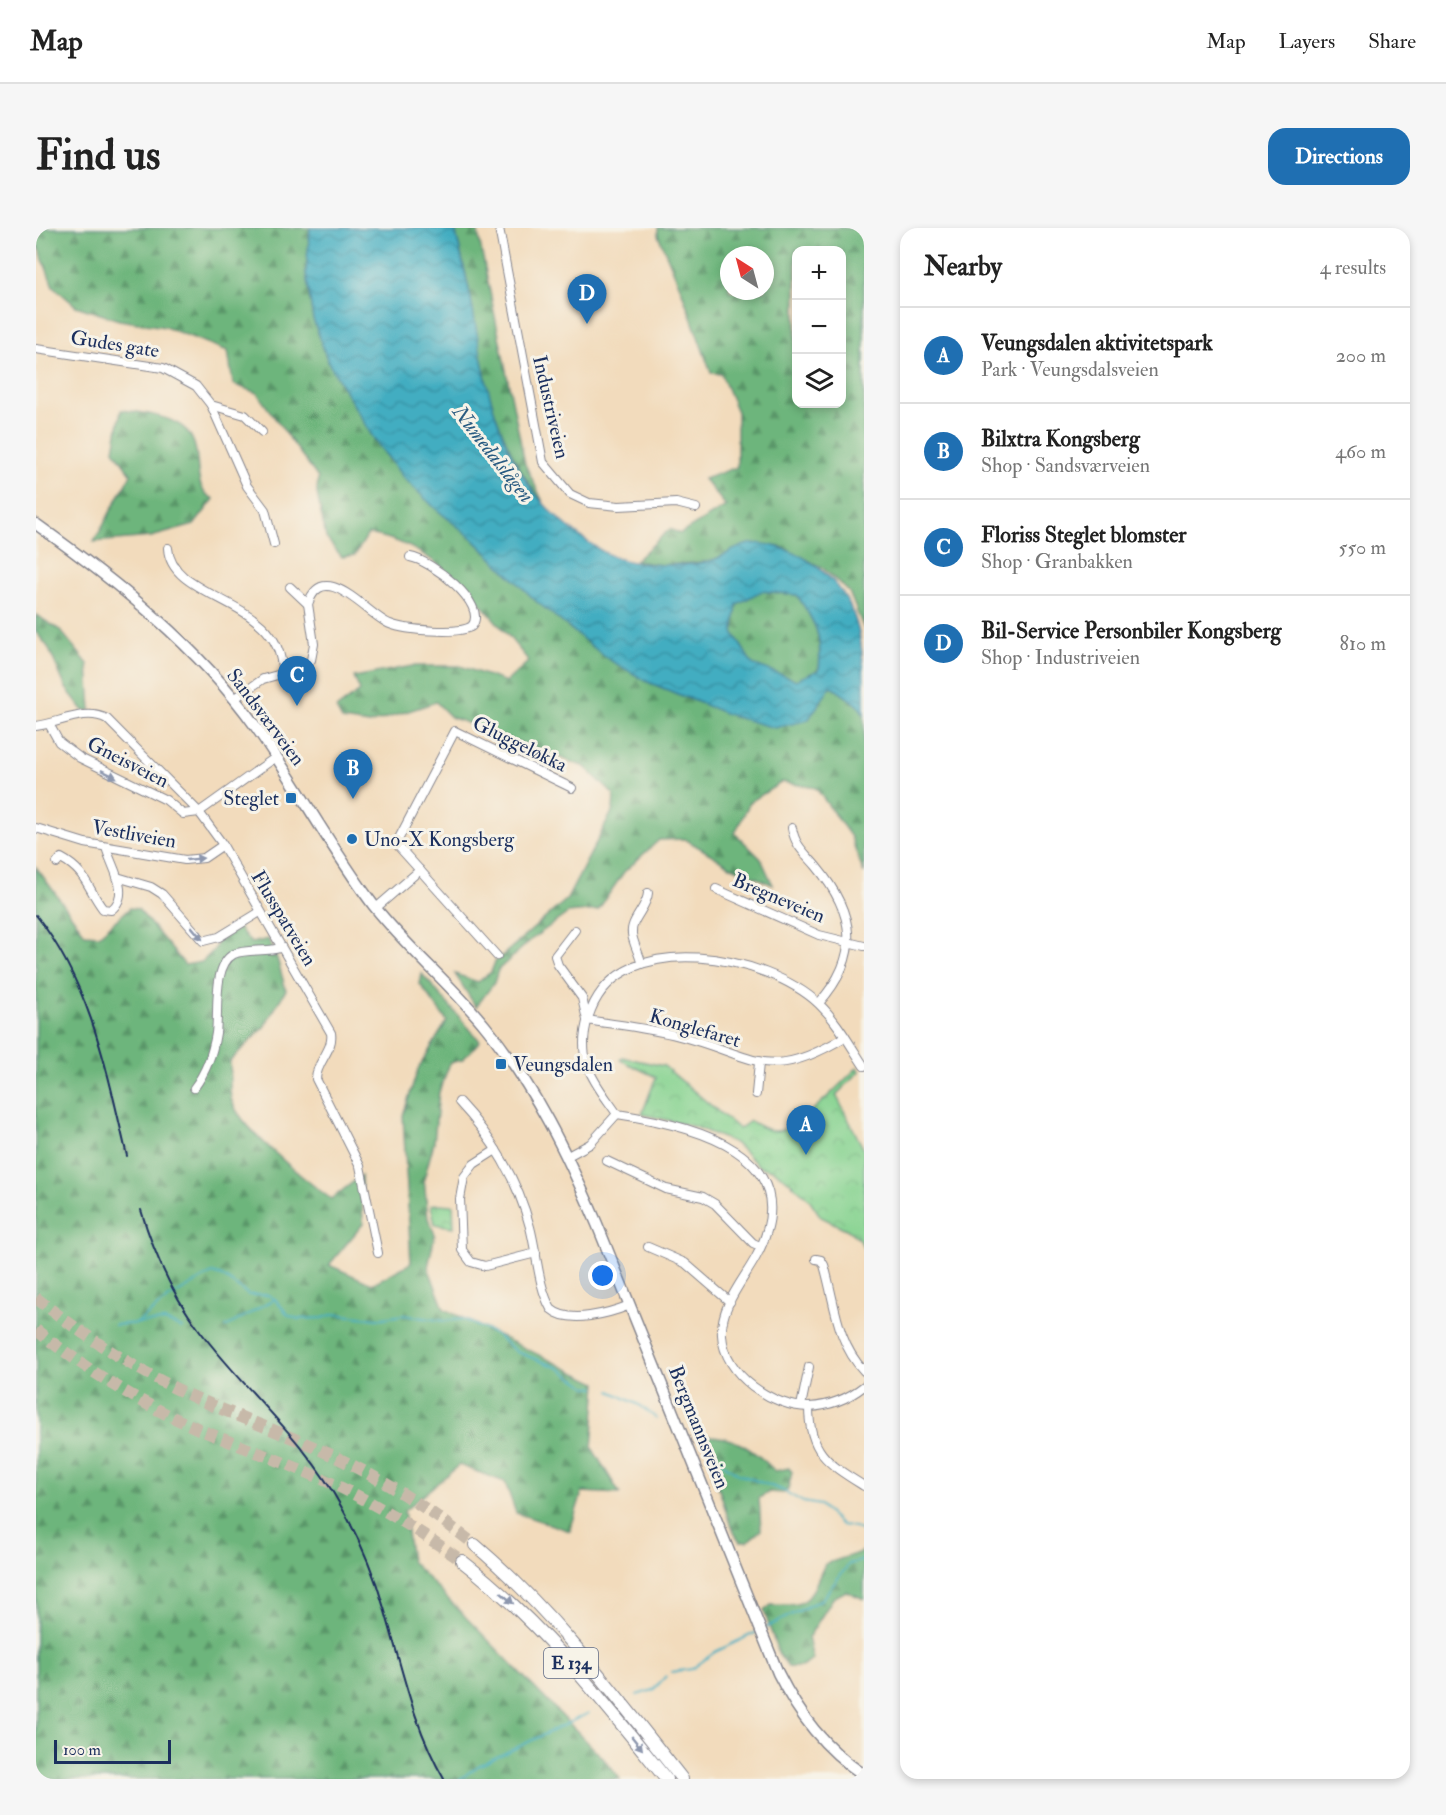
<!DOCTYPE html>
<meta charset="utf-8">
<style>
body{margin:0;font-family:"IM FELL Double Pica",serif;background:#f6f6f6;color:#222}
.controls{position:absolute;right:18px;top:18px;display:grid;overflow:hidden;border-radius:12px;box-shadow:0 3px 9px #0003}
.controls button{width:54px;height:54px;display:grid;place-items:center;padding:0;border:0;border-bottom:2px solid #e0e0e0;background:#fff;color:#222;font:30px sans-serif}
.compass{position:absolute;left:684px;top:18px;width:54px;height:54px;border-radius:50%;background:#fff;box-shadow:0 3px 9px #0003;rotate:324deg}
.scale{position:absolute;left:18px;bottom:15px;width:117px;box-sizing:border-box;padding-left:6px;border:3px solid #1b2f5e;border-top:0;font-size:16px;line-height:21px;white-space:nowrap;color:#1b2f5e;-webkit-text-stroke:4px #f7f3e8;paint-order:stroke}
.you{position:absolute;left:567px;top:1048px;width:21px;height:21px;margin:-15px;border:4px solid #fff;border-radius:50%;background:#1a73e8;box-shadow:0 0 0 9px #1a73e833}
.badge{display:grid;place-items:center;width:39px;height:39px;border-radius:50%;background:#1f6fb2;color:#fff;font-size:20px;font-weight:700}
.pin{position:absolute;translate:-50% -50px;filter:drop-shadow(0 2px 3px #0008)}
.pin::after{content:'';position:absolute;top:32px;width:21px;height:18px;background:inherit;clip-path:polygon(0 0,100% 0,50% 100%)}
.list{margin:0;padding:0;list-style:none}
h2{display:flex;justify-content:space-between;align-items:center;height:78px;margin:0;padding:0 24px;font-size:26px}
h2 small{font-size:20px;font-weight:400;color:#767676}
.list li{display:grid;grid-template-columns:39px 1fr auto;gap:18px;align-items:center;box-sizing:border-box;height:96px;padding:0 24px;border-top:2px solid #e0e0e0}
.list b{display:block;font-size:22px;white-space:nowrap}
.list p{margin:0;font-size:20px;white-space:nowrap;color:#767676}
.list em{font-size:20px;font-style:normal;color:#767676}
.icon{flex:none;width:33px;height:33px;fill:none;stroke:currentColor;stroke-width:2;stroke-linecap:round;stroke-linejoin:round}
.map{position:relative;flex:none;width:828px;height:1551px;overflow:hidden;border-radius:18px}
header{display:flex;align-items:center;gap:36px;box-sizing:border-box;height:84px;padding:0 30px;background:#fff;border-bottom:2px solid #e0e0e0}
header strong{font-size:28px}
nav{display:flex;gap:33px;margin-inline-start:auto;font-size:21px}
.intro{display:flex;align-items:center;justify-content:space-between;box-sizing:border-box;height:144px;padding:0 36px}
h1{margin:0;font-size:42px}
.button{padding:15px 27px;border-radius:18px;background:#1f6fb2;color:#fff;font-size:21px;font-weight:700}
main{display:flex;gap:36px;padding:0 36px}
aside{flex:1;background:#fff;border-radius:18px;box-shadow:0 3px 9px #0003}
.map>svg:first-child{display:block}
.forest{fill:url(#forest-firs);stroke:#44726c;stroke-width:1.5;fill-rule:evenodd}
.park{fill:url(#park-crowns);stroke:#518178;stroke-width:1.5}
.water{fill:url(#water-waves);stroke:#2e6e90;stroke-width:1.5;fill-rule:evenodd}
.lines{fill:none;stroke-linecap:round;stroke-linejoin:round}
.stream{stroke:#42adc1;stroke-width:2}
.trunk-tunnel{stroke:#c7b9a9;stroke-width:12;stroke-dasharray:12 6;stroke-linecap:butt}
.minor-casing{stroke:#86858d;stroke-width:10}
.secondary-casing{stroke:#86858d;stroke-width:13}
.trunk-casing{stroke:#86858d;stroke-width:14}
.minor{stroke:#fff;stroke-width:8}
.secondary{stroke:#fff;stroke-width:10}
.trunk{stroke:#fff;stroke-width:12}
.rail{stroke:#1b2f5e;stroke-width:2}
.oneway{fill:#8d97ae}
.poi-dot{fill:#1f6fb2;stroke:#f7f3e8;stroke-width:2}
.labels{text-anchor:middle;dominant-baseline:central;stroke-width:6;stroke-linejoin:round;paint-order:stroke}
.shield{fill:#f7f3e8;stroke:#5d6a87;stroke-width:1.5}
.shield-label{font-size:18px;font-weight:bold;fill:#1b2f5e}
.street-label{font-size:20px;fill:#1b2f5e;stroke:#f7f3e8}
.poi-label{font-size:20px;fill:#1b2f5e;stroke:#f7f3e8;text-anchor:start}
.water-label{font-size:21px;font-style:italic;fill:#295b81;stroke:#f7f3e8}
</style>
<header>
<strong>Map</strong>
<nav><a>Map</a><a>Layers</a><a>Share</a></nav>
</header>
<div class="intro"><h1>Find us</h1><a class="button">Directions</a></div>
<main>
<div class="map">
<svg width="828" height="1551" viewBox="0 0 828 1551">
<defs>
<pattern id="forest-firs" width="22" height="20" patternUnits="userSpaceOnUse" patternTransform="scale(1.5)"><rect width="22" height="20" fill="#6db57b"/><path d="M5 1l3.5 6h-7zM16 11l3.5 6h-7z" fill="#599468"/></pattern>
<pattern id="park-crowns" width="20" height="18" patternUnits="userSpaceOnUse" patternTransform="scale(1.5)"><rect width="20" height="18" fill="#87d391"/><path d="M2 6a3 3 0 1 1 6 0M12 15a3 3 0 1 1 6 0" fill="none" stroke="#74b57f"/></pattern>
<pattern id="water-waves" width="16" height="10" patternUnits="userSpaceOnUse" patternTransform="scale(1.5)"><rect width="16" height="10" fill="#42adc1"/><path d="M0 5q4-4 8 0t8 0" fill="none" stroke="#368da0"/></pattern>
</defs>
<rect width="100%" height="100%" fill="#f7f3e8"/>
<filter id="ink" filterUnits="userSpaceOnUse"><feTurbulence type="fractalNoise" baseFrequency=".0167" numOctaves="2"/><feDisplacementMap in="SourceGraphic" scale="12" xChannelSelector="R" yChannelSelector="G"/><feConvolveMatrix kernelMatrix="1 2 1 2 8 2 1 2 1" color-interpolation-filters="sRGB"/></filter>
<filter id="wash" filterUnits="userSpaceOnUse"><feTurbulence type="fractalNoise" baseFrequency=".008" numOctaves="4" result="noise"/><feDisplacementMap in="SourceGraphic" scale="24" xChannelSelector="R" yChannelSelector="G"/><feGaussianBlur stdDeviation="1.35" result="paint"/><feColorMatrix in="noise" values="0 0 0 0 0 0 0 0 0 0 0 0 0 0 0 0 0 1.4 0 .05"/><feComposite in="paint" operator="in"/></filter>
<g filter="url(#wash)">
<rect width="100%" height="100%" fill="#f2dbbc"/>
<!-- forest -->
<g class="forest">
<path d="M0,0H274L270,44L277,91L292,134L338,211L367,249L400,281L435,309L500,373L572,431L612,454L654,471L795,458L822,477L828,486V646L815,609L780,560L746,554L714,574L699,605L725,631L737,657L696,639L649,611L623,612L588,644L562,682L532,685L496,711L462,742L458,755L440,779L419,746L442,754L455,744L459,734L531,671L577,582L578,567L549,539L415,489L400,474L333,496L306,492L300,481L324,463L318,449L376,438H424L470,454L493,433C450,382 404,316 332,306L319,327L306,329L290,310L281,265L282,250L221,165L197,156L192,123L129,99L83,92L40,78L17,58L0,13Z"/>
<path d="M419,0H441L489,236L509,278C457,209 448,155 435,72C431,48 424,24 419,0Z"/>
<path d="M622,0H828V401L813,364L787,340L746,319L713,316L672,334L626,337L599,333L634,301L644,306L690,278L668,251L701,239V184L685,146L675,145L645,61L622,7ZM760,22H806V176H760ZM693,27H729V63H693Z"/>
<path d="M85,182C104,184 138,188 151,203C170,225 152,260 178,271L158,297L115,309L58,314L95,246L78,222Z"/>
<path d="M726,363L761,367C780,396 786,406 783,442L760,452L716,436L697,404L701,376Z"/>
<path d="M0,387L24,402L52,436L55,482L48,483L30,460L12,419L0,404Z"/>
<path d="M0,639L49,706L63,707L94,680L102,681L149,737L166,734L178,722L182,713L203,700L215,715L232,711L241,730L250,762L228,799L194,833C195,845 193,859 195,870C200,897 272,954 295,971L325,948L327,996L293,1037L336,1056L375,1035L367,887L382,841L411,793L384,756L386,746L444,813L426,832L414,835L403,864L398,914L388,951L392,990L399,1006L392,1039L408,1081L561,1155L556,1220L584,1266L546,1264L534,1303L480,1285L469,1254L423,1237L368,1283L375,1333L567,1530L584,1551H0Z"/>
<path d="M668,1208C698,1207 718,1222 739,1243L753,1240L756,1244L752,1261L748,1265L733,1264L723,1270L725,1302L712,1313H704C688,1295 690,1267 676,1248L682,1229L666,1213Z"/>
<path d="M828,1323V1371L810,1363L797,1370L772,1410L777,1432L765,1439H752L743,1427L728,1383L735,1377C777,1379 772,1371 789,1336Z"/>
</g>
<!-- park -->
<g class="park">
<path d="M586,829L628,838L703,901L714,893C721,896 732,904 740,903C761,903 806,854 822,839L824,843L800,867L828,922V1021L824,1012L812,1002L785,989L773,971L750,951L737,942L724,939L699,915L660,899L606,886L620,849L584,832Z"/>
<path d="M402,976L417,977L418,999L399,996L395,977Z"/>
</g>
<!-- water -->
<path class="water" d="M274,0H419C424,24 430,47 435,71C448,144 457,218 508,276C524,294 559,322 581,330C603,338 648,339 671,334C685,331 698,319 713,316C730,313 750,321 765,328C828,365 828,414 828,486L822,477L795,458L772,492L739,500L696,488L612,454L572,431L500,373L435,309L400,281L367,249L338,211L292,134L277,91L270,44ZM726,363L761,367C780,396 787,407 783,442L760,452L716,436L697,404L701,376Z"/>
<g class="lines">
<!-- stream -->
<g class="stream">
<path d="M101,1095L133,1070L176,1045L186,1048L213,1067H232L239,1071L252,1087L262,1091L287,1090L298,1086L341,1091L367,1087L409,1093L427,1091L459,1106L481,1124L523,1140L551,1159L559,1160"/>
<path d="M79,1097L129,1093L146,1100"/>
<path d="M190,1099L239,1071"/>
<path d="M574,1163L605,1178L620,1190"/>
<path d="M684,1233L702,1246L746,1262L767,1274L784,1277L805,1297L819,1299L828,1304"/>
<path d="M729,1400L786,1371L813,1336L828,1332"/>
<path d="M636,1444L656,1441L679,1424L721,1404"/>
<path d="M601,1467L617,1462L630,1448"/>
<path d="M424,1551L442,1538L553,1485"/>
</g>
</g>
</g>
<g filter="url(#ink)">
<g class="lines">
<!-- trunk-tunnel -->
<g class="trunk-tunnel">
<path d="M0,1070C41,1102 83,1131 129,1155C177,1180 230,1198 280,1220C337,1245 390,1278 439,1317"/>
<path d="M0,1102C42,1135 86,1164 134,1188C186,1213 241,1230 293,1254C341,1276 384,1303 426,1333"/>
</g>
<defs>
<g id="minor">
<path d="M463,0L507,234L534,266L553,275L583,278L640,275L660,280"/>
<path d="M0,121L127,140L160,158L175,177L211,258L229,282L238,316"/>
<path d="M175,177L209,187L226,204"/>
<path d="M132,320C135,374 247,369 246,445"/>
<path d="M254,359L272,376"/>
<path d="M198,471L227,451L263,441L275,432L278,416L272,376C288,329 332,388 354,396C369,402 424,407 436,398C453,376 394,332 374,329"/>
<path d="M13,496L23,514L44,530L130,572L147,586L163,584L240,529"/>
<path d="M0,498C22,496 49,479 71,491L163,584L185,614L295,805C298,822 280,834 280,851L324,938L342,1025"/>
<path d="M0,600L49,615L149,632L168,630L187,617"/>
<path d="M756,600C759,618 769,625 780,638C820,686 825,728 783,775"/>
<path d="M21,635L25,630C51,644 51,660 67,681L75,682C96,666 75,639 70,619"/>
<path d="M81,649L115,659L126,666L167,713L183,709L224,684"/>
<path d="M680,661L783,707L828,718"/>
<path d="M340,680L384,642"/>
<path d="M539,702L519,728L522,737L546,770L551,792C582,797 613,800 643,808C719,827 730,857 809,809"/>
<path d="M461,728L363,619L362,612L419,503L536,560"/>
<path d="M605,734C603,725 597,715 596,706C594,692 611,680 612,665"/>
<path d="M828,838C814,817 801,793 783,776C731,727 588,699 555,782C548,799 545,821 552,839C558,856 571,871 581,886C655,897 776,925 720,1029C707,1053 684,1078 686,1107C688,1147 736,1179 773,1179C793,1178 813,1170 828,1158"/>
<path d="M158,860C170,844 177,824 180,805C183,784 176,737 198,726C209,721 230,724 244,720"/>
<path d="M720,866L723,835"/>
<path d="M423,874C456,909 482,953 494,999C501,1025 502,1058 515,1081C533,1097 574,1085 594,1077"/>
<path d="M460,922L438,936L428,949L424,971L426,1022L435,1034L449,1038L500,1025"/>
<path d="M530,929L554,916L581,886"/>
<path d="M571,933L630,961L667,969L679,976L717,1015L724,1018"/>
<path d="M612,1019L649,1035L694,1074"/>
<path d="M780,1031L785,1032L788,1037C799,1074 800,1114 828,1143"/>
<path d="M765,1178L773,1139"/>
<path d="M773,1179C773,1225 793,1236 828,1258"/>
</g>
<path id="secondary" d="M0,296C80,353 163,419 220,499C261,557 295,621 338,678C372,721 415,756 449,798C498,857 531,926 561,996L742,1445C763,1487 789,1521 828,1547"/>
<g id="trunk">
<path d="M439,1317C519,1385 581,1469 646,1551"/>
<path d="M426,1333C506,1395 567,1473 630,1551"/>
</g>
</defs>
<!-- minor casing -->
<use href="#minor" class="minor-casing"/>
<!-- secondary casing -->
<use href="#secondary" class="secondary-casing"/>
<!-- trunk casing -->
<use href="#trunk" class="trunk-casing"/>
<!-- minor -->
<use href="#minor" class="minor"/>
<!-- secondary -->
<use href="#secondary" class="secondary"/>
<!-- trunk -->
<use href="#trunk" class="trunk"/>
<!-- rail -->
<g class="rail">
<path d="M0,687C55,757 71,843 91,928"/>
<path d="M105,982C118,1026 136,1067 164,1103C210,1164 270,1212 306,1280C324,1312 338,1345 348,1380C366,1439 377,1498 408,1551"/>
</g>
</g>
<!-- one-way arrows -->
<defs><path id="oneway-solid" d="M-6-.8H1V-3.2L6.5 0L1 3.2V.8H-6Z" transform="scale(1.5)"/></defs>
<g class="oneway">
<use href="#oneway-solid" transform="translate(73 546) rotate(26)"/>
<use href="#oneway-solid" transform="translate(159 631) rotate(-6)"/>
<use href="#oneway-solid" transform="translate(161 705) rotate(50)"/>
<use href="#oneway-solid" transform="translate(471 1370) rotate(41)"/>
<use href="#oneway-solid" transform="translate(601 1515) rotate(51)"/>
</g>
</g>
<!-- markers -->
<g class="poi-dot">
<rect x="249" y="564" width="12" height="12" rx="3"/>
<circle cx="316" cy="611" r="6"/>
<rect x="459" y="830" width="12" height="12" rx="3"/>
</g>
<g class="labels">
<!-- shield labels -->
<rect class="shield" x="508" y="1420" width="54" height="30" rx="4.5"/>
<g class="shield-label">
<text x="535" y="1435">E 134</text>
</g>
<!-- street labels -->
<g class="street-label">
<text transform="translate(79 116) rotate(9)">Gudes gate</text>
<text transform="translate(515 179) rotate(77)">Industriveien</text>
<text transform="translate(230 489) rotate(53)">Sandsværveien</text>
<text transform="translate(484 516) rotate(26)">Gluggeløkka</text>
<text transform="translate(92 534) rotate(27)">Gneisveien</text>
<text transform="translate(98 606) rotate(10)">Vestliveien</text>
<text transform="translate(743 670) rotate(23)">Bregneveien</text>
<text transform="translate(248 690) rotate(59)">Flusspatveien</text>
<text transform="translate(659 800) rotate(16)">Konglefaret</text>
<text transform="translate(663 1199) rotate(68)">Bergmannsveien</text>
</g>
<!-- poi labels -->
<g class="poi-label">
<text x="243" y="570" text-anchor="end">Steglet</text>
<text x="328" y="611">Uno-X Kongsberg</text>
<text x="477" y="836">Veungsdalen</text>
</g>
<!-- water labels -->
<g class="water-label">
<text transform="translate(457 226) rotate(52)">Numedalslågen</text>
</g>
</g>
</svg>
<div class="controls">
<button>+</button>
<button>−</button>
<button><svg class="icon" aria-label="layers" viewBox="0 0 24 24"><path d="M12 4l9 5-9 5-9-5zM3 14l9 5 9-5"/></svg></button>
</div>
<svg class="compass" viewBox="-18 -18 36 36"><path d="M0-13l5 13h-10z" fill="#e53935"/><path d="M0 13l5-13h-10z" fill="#767676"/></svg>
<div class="scale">100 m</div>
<div class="you"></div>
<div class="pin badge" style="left:770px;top:927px">A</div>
<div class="pin badge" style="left:317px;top:571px">B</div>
<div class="pin badge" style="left:261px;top:478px">C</div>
<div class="pin badge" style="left:551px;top:96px">D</div>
</div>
<aside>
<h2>Nearby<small>4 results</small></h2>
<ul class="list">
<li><span class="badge">A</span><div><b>Veungsdalen aktivitetspark</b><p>Park · Veungsdalsveien</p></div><em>200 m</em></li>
<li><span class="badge">B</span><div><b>Bilxtra Kongsberg</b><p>Shop · Sandsværveien</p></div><em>460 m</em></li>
<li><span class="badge">C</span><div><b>Floriss Steglet blomster</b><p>Shop · Granbakken</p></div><em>550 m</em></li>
<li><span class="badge">D</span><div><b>Bil-Service Personbiler Kongsberg</b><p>Shop · Industriveien</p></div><em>810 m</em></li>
</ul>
</aside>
</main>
